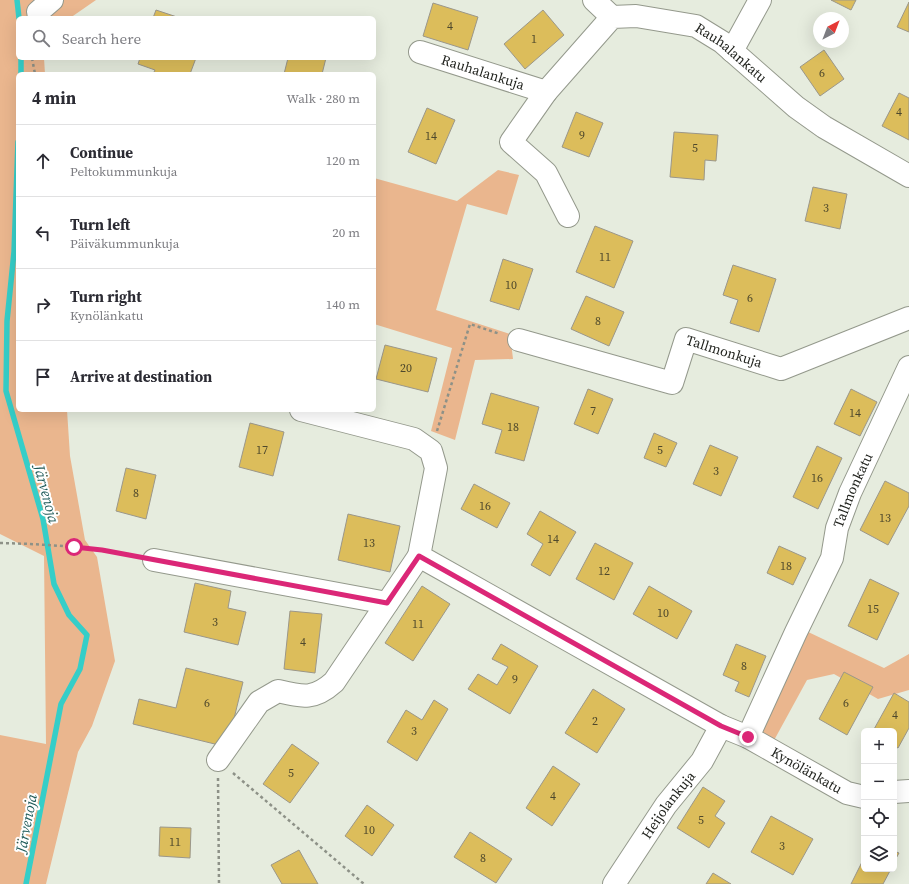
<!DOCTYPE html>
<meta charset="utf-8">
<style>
body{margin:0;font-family:"Source Serif 4",serif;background:#f7f7f7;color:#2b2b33}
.controls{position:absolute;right:12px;bottom:12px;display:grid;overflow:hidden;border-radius:6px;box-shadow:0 4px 16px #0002}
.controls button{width:36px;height:36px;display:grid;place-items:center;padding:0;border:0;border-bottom:1px solid #e1e1e2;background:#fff;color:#2b2b33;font:20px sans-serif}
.compass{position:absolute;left:813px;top:12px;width:36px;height:36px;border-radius:50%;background:#fff;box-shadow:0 4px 16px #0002;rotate:42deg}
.stop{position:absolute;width:12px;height:12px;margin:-9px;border:3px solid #db2777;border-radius:50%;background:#fff}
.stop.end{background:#db2777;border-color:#fff;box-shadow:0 1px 4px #0008}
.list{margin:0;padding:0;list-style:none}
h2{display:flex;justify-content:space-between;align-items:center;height:52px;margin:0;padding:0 16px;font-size:17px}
h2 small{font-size:13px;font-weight:400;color:#7c7c81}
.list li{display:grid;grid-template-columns:26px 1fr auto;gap:12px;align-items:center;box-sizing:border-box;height:72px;padding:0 16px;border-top:1px solid #e1e1e2}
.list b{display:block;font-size:15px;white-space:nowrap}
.list p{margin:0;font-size:13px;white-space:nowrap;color:#7c7c81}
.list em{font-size:13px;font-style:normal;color:#7c7c81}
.icon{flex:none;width:22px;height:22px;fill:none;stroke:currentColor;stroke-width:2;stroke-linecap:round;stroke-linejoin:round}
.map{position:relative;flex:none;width:909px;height:884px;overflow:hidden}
.search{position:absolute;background:#fff;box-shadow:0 4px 16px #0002;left:16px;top:16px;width:360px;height:44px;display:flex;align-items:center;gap:10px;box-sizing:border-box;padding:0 14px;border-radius:6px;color:#7c7c81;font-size:15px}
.panel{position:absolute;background:#fff;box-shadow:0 4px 16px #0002;left:16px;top:72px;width:360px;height:340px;border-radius:6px}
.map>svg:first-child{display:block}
.green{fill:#eab68e}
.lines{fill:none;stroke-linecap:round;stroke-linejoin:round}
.stream{stroke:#35cec8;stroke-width:5.5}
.building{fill:#dcbd5b;stroke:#9b978a}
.minor-casing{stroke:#94998c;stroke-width:24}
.path{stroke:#8d9187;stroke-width:2.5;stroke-dasharray:3 3;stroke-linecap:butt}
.minor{stroke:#fff;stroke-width:22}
.route{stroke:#db2777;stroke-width:5}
.labels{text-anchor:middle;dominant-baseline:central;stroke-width:4;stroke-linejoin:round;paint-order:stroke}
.number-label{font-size:12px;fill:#4e482c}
.street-label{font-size:14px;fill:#1f211c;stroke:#fff}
.water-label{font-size:15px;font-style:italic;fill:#1e5a58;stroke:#fff}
</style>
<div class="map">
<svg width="909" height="884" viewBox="0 0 909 884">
<rect width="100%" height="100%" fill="#e6ecde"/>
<!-- green -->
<g class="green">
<path d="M0,0H96L70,18H18V58H44L45,74H18V410H67L70,456L85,540L97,557L115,661L92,726L78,752L46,884H0V735L46,744L44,556L0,534Z"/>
<path d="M498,170L519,175L507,215L467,204L436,310L510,334L513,359L475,360L455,440L431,431L452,348L374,324V178L457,201Z"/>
<path d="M804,630L884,668L909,654V690L878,699L834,674L807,680L772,744L754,734Z"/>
</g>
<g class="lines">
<!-- stream -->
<g class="stream">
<path d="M17,0L19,18"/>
<path d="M21,74V58"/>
<path d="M18,142L14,252L7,321L6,391L43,519L54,584L69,615L87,635L80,669L61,704L26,884"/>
</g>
</g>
<!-- building -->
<g class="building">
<path d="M831,0H856L851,10Z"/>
<path d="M909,2V32L897,27Z"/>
<path d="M433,3L478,17L468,50L423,36Z"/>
<path d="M156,10L180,18H153Z"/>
<path d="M543,10L564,35L525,69L504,44Z"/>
<path d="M824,50L844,79L820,96L800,67Z"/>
<path d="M140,58H196L190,74H153L155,70L138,64Z"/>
<path d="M288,58H326L322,74H284Z"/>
<path d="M899,93L909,98V140L882,126Z"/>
<path d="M427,108L455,120L436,164L408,152Z"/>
<path d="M576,112L603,123L589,157L562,147Z"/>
<path d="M674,132L718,135L716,161L705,160L704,180L670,177Z"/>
<path d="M813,187L847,194L840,229L805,221Z"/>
<path d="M595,226L633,241L614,288L576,272Z"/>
<path d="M503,259L533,269L519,310L490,301Z"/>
<path d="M733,265L776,279L759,332L730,323L738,300L723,295Z"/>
<path d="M586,296L624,312L609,346L571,329Z"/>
<path d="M385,345L437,358L428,392L376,379Z"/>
<path d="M588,389L613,399L598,434L574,424Z"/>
<path d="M851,389L877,402L860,436L834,424Z"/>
<path d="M491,393L539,407L524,461L495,453L502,430L482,424Z"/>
<path d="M250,423L284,432L273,476L239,467Z"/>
<path d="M654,433L677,443L666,467L644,458Z"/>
<path d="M710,445L738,457L721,496L693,484Z"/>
<path d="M817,446L842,458L818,509L793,497Z"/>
<path d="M126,468L156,475L146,519L116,511Z"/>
<path d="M885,481L909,493V506L888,545L860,530Z"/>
<path d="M474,484L510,503L497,528L461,509Z"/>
<path d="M540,511L576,532L550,576L531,565L543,544L527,534Z"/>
<path d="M348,514L400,526L390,572L338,560Z"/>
<path d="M595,543L633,563L614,600L576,579Z"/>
<path d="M779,546L806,558L793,585L767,573Z"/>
<path d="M870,579L899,593L877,640L848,626Z"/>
<path d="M195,583L231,591L228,608L246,612L238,645L184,632Z"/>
<path d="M422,586L450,604L413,661L385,643Z"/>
<path d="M649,586L692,611L677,639L633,614Z"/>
<path d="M290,611L322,614L315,673L284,669Z"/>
<path d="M501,644L538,666L510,714L468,689L478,674L497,685L508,667L492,659Z"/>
<path d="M736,644L766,656L749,697L735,691L739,682L723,675Z"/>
<path d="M186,668L243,682L227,747L133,724L139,699L176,708Z"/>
<path d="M844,672L873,687L847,735L819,719Z"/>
<path d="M593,689L625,709L597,753L565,733Z"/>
<path d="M894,693L909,702V728L898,748L894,746V731H873Z"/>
<path d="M434,700L448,709L417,761L387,742L406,710L422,720Z"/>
<path d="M292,744L319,763L290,803L263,784Z"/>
<path d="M553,766L580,784L552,826L526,808Z"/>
<path d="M703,787L725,801L715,816L725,823L709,848L677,828Z"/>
<path d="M367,805L394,825L372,856L345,836Z"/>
<path d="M771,816L813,839L793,875L751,852Z"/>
<path d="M160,827L191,828L190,858L159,856Z"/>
<path d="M470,832L512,859L496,883L454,857Z"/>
<path d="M299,850L318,884H282L271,865Z"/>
<path d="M894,851L899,853L894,862Z"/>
<path d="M864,858V869H891L883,884H851Z"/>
<path d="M713,873L731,884H706Z"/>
</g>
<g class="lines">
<defs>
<g id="minor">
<path d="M594,0L612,17"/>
<path d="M38,12L52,0"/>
<path d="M732,51L760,0"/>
<path id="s1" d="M420,52L546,92"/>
<path id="s2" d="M568,216L546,173L511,142L546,92L612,17L636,16L696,26L722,42L796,107L824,127L909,176"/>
<path id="s3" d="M519,340L672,383L686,339L781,369L909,318"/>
<path id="s4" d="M301,410L414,439L431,451L436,468L419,556L721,726L748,737L847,793L864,797"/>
<path d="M154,560L387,603"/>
<path id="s5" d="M748,737L796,632L832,558L837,528L850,493L909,367"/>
<path d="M218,760L259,702L278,691C303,697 314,700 334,682L419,556"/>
<path d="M894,792L909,791"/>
<path id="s6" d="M614,884L666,805L702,761L721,726"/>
</g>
</defs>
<!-- minor casing -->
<use href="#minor" class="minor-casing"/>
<!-- path -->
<g class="path">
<path d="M32,58L35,74"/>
<path d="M437,431L470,324L500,334"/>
<path d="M0,543C45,544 90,547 135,556"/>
<path d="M233,773L364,884"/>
<path d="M218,778L219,884"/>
</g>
<!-- minor -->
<use href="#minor" class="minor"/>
</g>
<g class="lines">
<!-- route -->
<path class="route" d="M74,547L102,550L387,603L419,556L721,726L748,737"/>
</g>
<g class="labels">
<!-- number labels -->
<g class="number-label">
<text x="450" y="26">4</text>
<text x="534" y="39">1</text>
<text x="822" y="73">6</text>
<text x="899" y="112">4</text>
<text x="582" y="135">9</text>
<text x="431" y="136">14</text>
<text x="695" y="148">5</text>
<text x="826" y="208">3</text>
<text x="605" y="257">11</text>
<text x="511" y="285">10</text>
<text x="750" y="298">6</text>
<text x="598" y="321">8</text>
<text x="406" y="368">20</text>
<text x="593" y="411">7</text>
<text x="855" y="413">14</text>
<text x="513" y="427">18</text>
<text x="262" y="450">17</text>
<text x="660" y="450">5</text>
<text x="716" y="471">3</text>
<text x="817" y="478">16</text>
<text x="136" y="493">8</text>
<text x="485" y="506">16</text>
<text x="885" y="518">13</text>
<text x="553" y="539">14</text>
<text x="369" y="543">13</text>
<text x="786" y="566">18</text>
<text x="604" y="571">12</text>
<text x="873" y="609">15</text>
<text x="663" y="613">10</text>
<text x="215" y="622">3</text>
<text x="418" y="624">11</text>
<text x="303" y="642">4</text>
<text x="744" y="666">8</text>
<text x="515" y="679">9</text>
<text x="207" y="703">6</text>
<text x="846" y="703">6</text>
<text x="895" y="715">4</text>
<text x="595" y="721">2</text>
<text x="414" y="731">3</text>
<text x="291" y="773">5</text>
<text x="553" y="796">4</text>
<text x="701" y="820">5</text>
<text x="369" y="830">10</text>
<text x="175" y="842">11</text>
<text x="782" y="846">3</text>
<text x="483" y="858">8</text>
</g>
<!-- street labels -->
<g class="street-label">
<text stroke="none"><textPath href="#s2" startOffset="385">Rauhalankatu</textPath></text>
<text stroke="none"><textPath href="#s1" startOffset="66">Rauhalankuja</textPath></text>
<text stroke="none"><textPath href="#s3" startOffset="245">Tallmonkuja</textPath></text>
<text stroke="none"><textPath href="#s5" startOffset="269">Tallmonkatu</textPath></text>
<text stroke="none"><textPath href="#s4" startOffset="688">Kynölänkatu</textPath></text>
<text stroke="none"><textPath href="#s6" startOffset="96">Heijolankuja</textPath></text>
</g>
<!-- water labels -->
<g class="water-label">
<text transform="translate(47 494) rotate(75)">Järvenoja</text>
<text transform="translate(26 823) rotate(-79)">Järvenoja</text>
</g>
</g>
</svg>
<div class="controls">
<button>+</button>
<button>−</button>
<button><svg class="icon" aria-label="locate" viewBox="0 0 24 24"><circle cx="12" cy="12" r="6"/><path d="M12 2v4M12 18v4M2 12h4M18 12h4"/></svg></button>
<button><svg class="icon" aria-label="layers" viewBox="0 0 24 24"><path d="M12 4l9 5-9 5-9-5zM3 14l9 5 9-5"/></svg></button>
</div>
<svg class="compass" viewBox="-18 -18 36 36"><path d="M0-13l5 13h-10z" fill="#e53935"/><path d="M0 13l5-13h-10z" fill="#7c7c81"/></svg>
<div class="stop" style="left:74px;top:547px"></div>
<div class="stop end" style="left:748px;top:737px"></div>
<div class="search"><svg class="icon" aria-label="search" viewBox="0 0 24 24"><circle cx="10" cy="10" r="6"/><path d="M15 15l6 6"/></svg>Search here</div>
<section class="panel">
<h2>4 min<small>Walk · 280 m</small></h2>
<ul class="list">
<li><svg class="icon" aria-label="ahead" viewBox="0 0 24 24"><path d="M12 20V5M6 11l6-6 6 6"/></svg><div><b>Continue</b><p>Peltokummunkuja</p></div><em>120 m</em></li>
<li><svg class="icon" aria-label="left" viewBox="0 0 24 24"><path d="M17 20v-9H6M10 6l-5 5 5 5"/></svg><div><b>Turn left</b><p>Päiväkummunkuja</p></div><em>20 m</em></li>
<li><svg class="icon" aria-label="right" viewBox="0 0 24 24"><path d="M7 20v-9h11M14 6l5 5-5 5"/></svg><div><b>Turn right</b><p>Kynölänkatu</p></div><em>140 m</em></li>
<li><svg class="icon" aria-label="arrive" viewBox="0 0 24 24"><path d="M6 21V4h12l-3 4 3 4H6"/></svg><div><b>Arrive at destination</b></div></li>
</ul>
</section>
</div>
